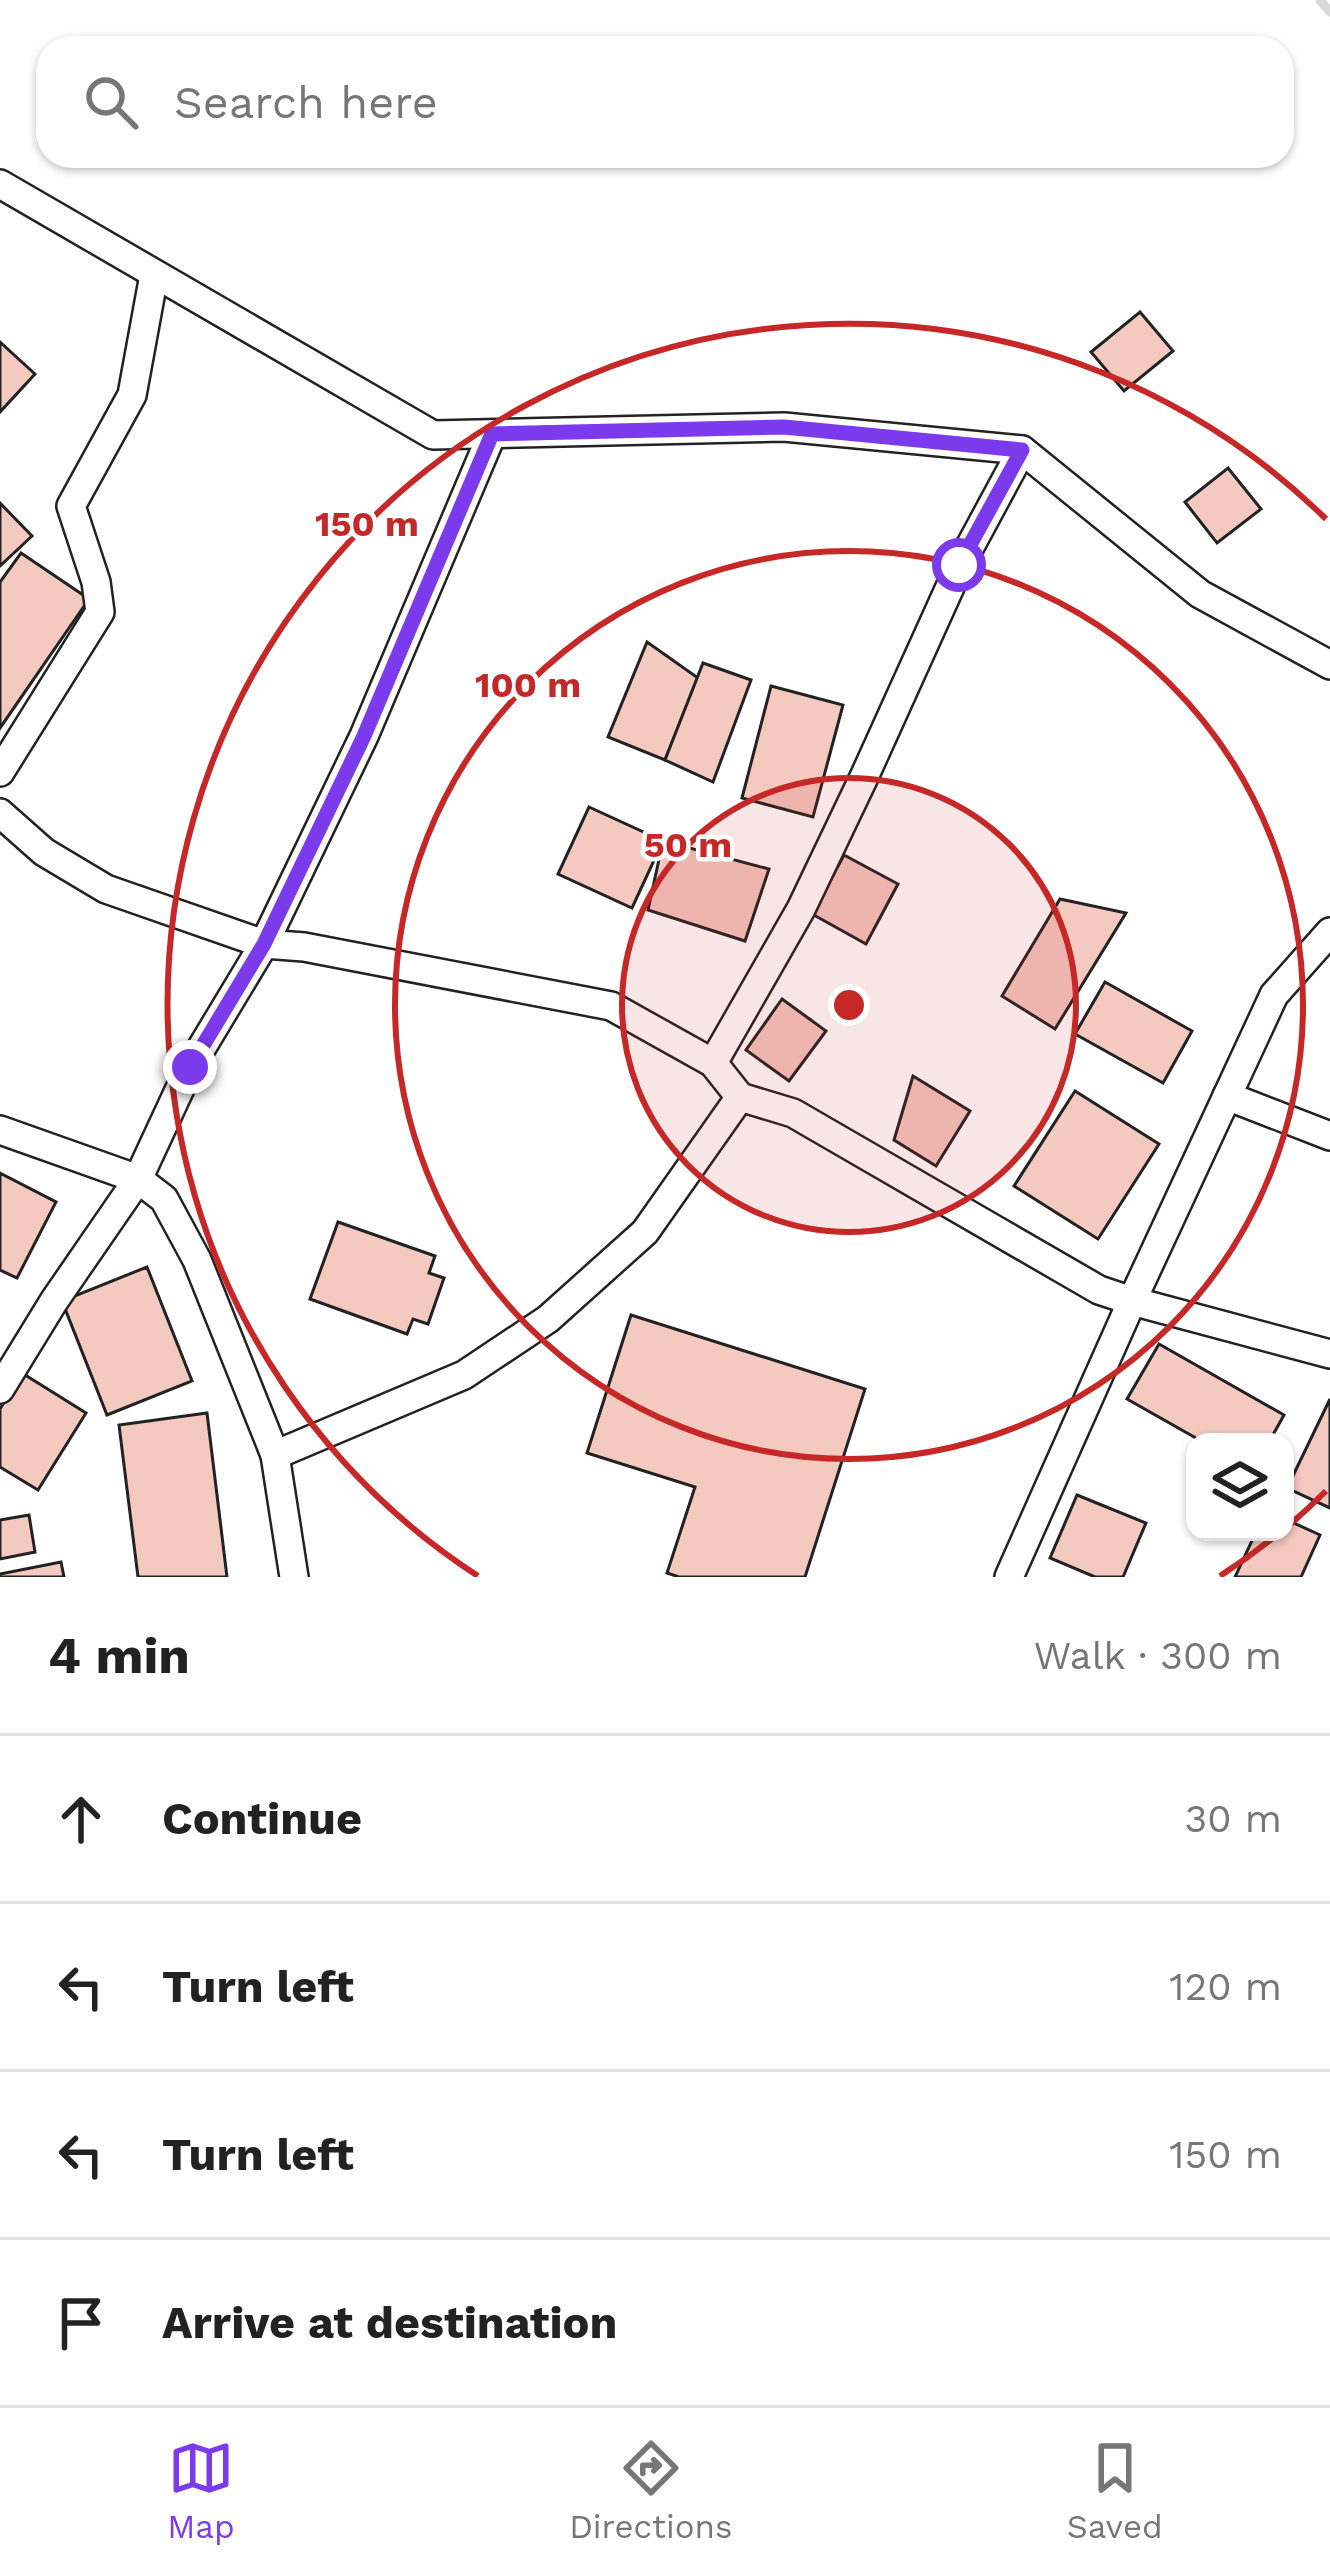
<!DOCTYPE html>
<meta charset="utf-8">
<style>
body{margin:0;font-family:"Work Sans",sans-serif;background:#f2f2f2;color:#222}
.controls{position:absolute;right:36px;bottom:36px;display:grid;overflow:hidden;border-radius:24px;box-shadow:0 3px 9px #0004}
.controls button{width:108px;height:108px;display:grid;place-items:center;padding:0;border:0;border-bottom:3px solid #e0e0e0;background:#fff;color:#222;font:60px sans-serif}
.stop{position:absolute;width:36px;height:36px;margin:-27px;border:9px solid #7c3aed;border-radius:50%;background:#fff}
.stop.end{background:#7c3aed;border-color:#fff;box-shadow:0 3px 12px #0008}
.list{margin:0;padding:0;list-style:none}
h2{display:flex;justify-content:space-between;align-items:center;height:156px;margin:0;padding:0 48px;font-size:51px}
h2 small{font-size:39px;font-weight:400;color:#767676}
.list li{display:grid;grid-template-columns:78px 1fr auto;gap:36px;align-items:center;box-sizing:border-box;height:168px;padding:0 48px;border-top:3px solid #e0e0e0}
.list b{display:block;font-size:45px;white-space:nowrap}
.list em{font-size:39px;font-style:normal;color:#767676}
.icon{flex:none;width:66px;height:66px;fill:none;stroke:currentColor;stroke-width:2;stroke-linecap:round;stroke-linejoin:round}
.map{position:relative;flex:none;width:1330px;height:1577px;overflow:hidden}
.search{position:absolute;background:#fff;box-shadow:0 3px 9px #0004;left:36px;right:36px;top:36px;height:132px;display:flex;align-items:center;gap:30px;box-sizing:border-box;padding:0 42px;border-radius:36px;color:#767676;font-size:45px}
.sheet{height:828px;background:#fff}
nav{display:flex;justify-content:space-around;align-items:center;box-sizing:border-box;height:168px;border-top:3px solid #e0e0e0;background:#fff;font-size:33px;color:#767676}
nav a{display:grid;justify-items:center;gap:6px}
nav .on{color:#7c3aed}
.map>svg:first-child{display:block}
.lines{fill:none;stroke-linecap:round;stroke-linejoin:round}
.stream{stroke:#d9d9d9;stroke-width:9}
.building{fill:#f3c9c0;stroke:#222;stroke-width:3}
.minor-casing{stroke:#222;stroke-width:32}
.minor{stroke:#fff;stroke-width:27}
.route{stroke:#7c3aed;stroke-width:15}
.ring{fill:none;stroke:#c62828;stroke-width:6}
.centre{fill:#c62828;stroke:#fff;stroke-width:6}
.ring-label{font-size:36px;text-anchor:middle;font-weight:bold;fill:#c62828;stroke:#fff;stroke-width:9;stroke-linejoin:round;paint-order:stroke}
</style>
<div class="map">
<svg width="1330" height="1577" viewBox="0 0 1330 1577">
<rect width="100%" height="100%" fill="#fff"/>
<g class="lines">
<!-- stream -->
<path class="stream" d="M1320,0L1330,12"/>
</g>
<!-- building -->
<g class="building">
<path d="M1140,312L1173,351L1124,391L1091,352Z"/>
<path d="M0,342L35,374L0,412Z"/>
<path d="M1228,468L1261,509L1217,543L1185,502Z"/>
<path d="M0,503L32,536L0,566Z"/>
<path d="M21,553L89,599L0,728V582Z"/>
<path d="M647,642L698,678L665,760L608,737Z"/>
<path d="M703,663L751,680L713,782L665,760Z"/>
<path d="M771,686L843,705L813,817L742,798Z"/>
<path d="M589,807L663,841L632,908L558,874Z"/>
<path d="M663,841L769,869L745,941L648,910Z"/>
<path d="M844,855L898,884L866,944L812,914Z"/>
<path d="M1060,899L1126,913L1055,1029L1002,996Z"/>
<path d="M1105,982L1192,1031L1163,1083L1075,1034Z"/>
<path d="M782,999L826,1031L789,1081L746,1050Z"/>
<path d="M913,1076L970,1111L936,1166L894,1140Z"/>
<path d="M1075,1091L1159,1144L1098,1239L1014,1186Z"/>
<path d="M0,1173L56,1202L17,1278L0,1270Z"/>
<path d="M338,1222L435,1256L429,1273L444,1278L428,1324L413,1319L407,1334L310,1299Z"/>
<path d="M147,1267L192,1381L107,1415L62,1301Z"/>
<path d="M631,1315L865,1389L805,1577H679L667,1573L695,1487L587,1453Z"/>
<path d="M1159,1344L1284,1415L1269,1442H1203L1127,1399Z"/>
<path d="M22,1373L86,1413L38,1490L0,1467V1409Z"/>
<path d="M1330,1399V1508L1287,1488Z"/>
<path d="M207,1413L227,1577H138L119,1425Z"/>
<path d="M1077,1495L1146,1523L1123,1577H1095L1050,1558Z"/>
<path d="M29,1515L35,1552L0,1559V1520Z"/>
<path d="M1285,1519L1320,1535L1301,1577H1235L1256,1532H1285Z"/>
<path d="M61,1562L64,1577H0V1574Z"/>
</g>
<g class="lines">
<defs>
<g id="minor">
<path d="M0,184L433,435L784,427L1022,450L1200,594L1330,665"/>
<path d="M0,772L100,612L96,582L71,506L132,395L154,275"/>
<path d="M0,813L44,852L106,889L264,944L304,947L611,1006L713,1063L740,1097L793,1113L1099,1290L1132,1301L1330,1354"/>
<path d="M713,1063L801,909L865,775L960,565L1022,450"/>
<path d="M1227,1096L1330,1136"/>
<path d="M0,1130L138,1179L164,1199L197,1260L275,1455L294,1577"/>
<path d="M0,1389L54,1301L138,1179L190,1067L264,944L364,736L492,434"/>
<path d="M275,1455L464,1375L548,1319L645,1232L740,1097"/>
<path d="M1009,1577L1132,1301L1274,995L1330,932"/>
</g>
</defs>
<!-- minor casing -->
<use href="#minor" class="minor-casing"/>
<!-- minor -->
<use href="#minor" class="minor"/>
</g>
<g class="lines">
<!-- route -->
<path class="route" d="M190,1067L264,944L364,736L492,434L784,427L1022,450L959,565"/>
</g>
<!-- distance rings -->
<circle cx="849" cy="1005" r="227" fill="#c62828" fill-opacity=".12"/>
<g class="ring">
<circle cx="849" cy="1005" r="227"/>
<circle cx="849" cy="1005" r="454"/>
<path d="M1326 1491A681 681 0 0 1 1287 1527M1278 1534A681 681 0 0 1 1220 1576M478 1576A681 681 0 1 1 1326 519"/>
</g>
<circle cx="849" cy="1005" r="18" class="centre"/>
<g class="ring-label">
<text x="367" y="536">150 m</text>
<text x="528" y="697">100 m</text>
<text x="688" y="857">50 m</text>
</g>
</svg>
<div class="controls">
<button><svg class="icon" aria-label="layers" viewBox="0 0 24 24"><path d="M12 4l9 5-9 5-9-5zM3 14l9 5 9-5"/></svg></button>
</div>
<div class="stop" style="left:959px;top:565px"></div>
<div class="stop end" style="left:190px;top:1067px"></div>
<div class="search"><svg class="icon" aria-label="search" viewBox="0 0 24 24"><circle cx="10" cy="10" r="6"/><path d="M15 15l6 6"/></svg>Search here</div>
</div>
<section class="sheet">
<h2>4 min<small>Walk · 300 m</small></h2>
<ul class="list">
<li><svg class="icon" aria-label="ahead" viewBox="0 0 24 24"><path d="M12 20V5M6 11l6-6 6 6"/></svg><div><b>Continue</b></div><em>30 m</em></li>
<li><svg class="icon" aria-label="left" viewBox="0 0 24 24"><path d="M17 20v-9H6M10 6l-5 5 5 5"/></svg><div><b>Turn left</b></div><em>120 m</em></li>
<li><svg class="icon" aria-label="left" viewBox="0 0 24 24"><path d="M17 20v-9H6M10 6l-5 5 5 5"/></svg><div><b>Turn left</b></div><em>150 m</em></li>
<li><svg class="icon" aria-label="arrive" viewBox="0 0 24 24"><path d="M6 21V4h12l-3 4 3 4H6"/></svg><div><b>Arrive at destination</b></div></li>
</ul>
</section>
<nav>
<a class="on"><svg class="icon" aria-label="map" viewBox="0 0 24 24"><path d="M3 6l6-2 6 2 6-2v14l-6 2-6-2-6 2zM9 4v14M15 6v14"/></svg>Map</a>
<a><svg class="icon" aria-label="directions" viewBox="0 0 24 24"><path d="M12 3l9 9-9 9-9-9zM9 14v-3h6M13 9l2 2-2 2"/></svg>Directions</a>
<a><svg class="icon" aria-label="saved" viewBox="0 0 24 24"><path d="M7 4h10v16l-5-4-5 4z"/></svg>Saved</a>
</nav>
